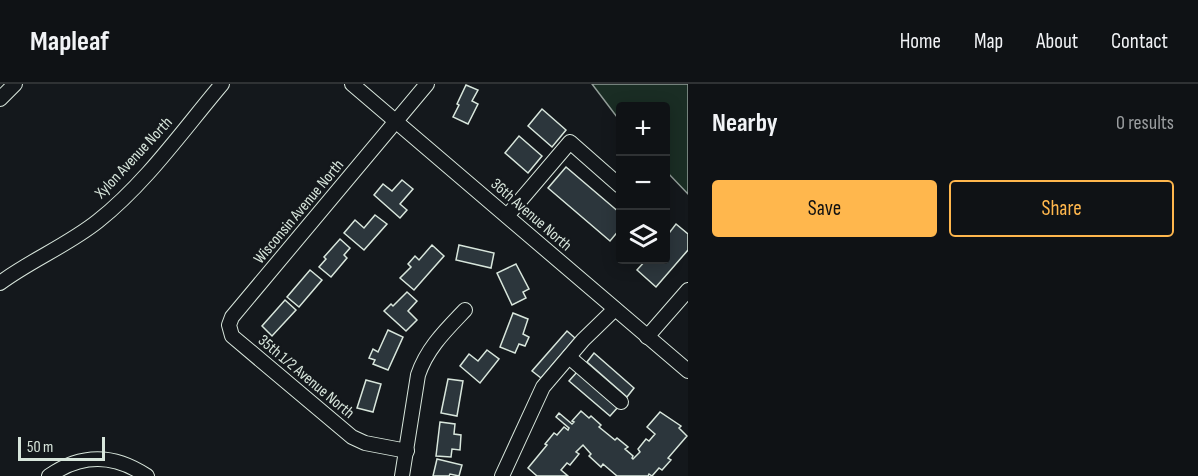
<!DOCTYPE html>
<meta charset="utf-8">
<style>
body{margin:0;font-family:"Sofia Sans Condensed",sans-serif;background:#181b1e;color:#f1f3f6}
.controls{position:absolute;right:18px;top:18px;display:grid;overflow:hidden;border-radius:6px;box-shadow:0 3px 15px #0003}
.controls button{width:54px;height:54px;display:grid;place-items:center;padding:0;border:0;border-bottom:2px solid #2f3234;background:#0f1215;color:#f1f3f6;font:30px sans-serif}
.scale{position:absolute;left:18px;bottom:15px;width:87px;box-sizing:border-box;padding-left:6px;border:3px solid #d8e6dc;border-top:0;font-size:16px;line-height:21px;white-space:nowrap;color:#d8e6dc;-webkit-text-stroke:4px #14181c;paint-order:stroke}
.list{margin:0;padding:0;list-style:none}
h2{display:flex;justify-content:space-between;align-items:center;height:78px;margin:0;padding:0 24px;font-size:26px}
h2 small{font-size:20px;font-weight:400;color:#9b9ea0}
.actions{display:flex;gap:12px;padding:18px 24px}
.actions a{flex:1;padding:14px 0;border:2px solid #ffb74d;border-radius:6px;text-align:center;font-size:21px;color:#ffb74d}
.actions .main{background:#ffb74d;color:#111}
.icon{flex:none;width:33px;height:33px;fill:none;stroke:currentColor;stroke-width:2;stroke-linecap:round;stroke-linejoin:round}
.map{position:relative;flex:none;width:688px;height:392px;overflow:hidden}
header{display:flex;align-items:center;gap:36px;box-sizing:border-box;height:84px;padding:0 30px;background:#0f1215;border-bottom:2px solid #2f3234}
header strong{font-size:28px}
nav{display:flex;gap:33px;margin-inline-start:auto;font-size:21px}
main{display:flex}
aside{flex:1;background:#0f1215}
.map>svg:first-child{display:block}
.green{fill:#1a2d24;stroke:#939e99;stroke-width:1.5}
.building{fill:#2c363c;stroke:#d8e6dc;stroke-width:1.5}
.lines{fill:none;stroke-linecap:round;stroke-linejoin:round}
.minor-casing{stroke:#d8e6dc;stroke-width:16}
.minor{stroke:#14181c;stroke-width:14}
.labels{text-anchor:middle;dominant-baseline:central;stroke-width:4.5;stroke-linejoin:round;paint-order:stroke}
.street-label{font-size:16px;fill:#d8e6dc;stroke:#14181c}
</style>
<header>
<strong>Mapleaf</strong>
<nav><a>Home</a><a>Map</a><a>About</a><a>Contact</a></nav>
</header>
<main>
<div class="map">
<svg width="688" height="392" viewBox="0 0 688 392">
<rect width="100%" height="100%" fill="#14181c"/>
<!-- green -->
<path class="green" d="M592,0H688V110L666,87V22H620V37Z"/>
<!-- building -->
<g class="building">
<path d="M466,1L478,6L472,17L478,20L468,40L453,33L459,21L457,20Z"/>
<path d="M542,25L566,46L552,63L528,42Z"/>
<path d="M519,52L542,72L528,89L505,69Z"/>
<path d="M566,83L620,129V145L610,157L548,104Z"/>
<path d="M402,96L413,105L400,120L407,126L400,134L374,111L383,100L392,107Z"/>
<path d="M375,131L387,140L364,166L344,149L355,136L364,144Z"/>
<path d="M676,140L688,150V166L656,203L637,186L646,176H666V153Z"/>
<path d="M340,155L350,164L344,171L347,174L331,193L319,183L326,175L324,173Z"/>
<path d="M432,161L444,172L414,206L400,194L411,183L408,180L415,172L419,176Z"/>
<path d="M459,161L494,169L491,184L456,176Z"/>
<path d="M516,180L529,205L523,208L526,214L512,221L497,189Z"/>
<path d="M310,186L322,196L299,223L287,213Z"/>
<path d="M407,208L417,217L408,227L417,236L406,247L384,227L391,220L393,222Z"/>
<path d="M285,216L296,226L272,252L262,242Z"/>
<path d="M513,229L528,235L523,250L529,253L525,262L519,260L515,269L500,263Z"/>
<path d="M388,246L403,253L388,286L373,280L375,276L369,274L373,265L378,268Z"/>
<path d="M567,247L575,254L541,294L532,287Z"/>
<path d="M487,266L499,275L480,299L460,282L469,270L478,277Z"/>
<path d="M594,269L634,304L627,313L587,278Z"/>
<path d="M577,288L618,323L610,332L569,297Z"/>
<path d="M448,295L463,297L457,332L441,329Z"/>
<path d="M366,296L381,300L373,328L357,324Z"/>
<path d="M581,327L589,334L591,332L601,341L599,343L615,356L617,354L628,363L625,365L633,372L632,374L633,375L640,368L638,365L646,355L649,357L655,350L647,343L660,328L681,342L679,344L687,352L668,374L671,376L662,386L659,384L652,392L649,390L648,392H617L603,380L601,383L589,372L591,370L583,361L576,368L579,370L570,381L567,379L561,386L568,392H537L528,384L547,361L545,360L554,349L557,351L564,343L568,346L569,344L556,333L559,329L572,340L574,338L572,337Z"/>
<path d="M440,338L455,340L454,350L461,351L460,366L452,365L451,373L436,372Z"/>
<path d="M437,375L462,381L459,392L450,390L449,392H433Z"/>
</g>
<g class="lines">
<defs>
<g id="minor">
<path d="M352,0L688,287"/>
<path d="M0,15L15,0"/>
<path d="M507,132L570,58L620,102"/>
<path d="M0,199C31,176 68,161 98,137C146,99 183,46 222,0"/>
<path d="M647,253L688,206"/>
<path d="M569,273L621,318"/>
<path d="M407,367L365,359L352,353L232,252L229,241L232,233L427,0"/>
<path d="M49,392C82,369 114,370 147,392"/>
<path d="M402,392L418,291C427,264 446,246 465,226"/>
<path d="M502,392L543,303L583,256L615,225"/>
</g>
</defs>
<!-- minor casing -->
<use href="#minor" class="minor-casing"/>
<!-- minor -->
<use href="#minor" class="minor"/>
</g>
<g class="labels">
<!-- street labels -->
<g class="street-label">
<text transform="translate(134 74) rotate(-47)">Xylon Avenue North</text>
<text transform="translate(299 128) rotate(-50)">Wisconsin Avenue North</text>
<text transform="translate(531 131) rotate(41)">36th Avenue North</text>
<text transform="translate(306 293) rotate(40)">35th 1/2 Avenue North</text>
</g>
</g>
</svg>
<div class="controls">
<button>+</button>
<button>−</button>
<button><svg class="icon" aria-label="layers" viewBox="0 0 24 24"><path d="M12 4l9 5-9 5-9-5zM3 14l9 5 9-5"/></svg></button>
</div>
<div class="scale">50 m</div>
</div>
<aside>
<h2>Nearby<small>0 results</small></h2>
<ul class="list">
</ul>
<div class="actions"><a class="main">Save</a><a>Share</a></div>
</aside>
</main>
